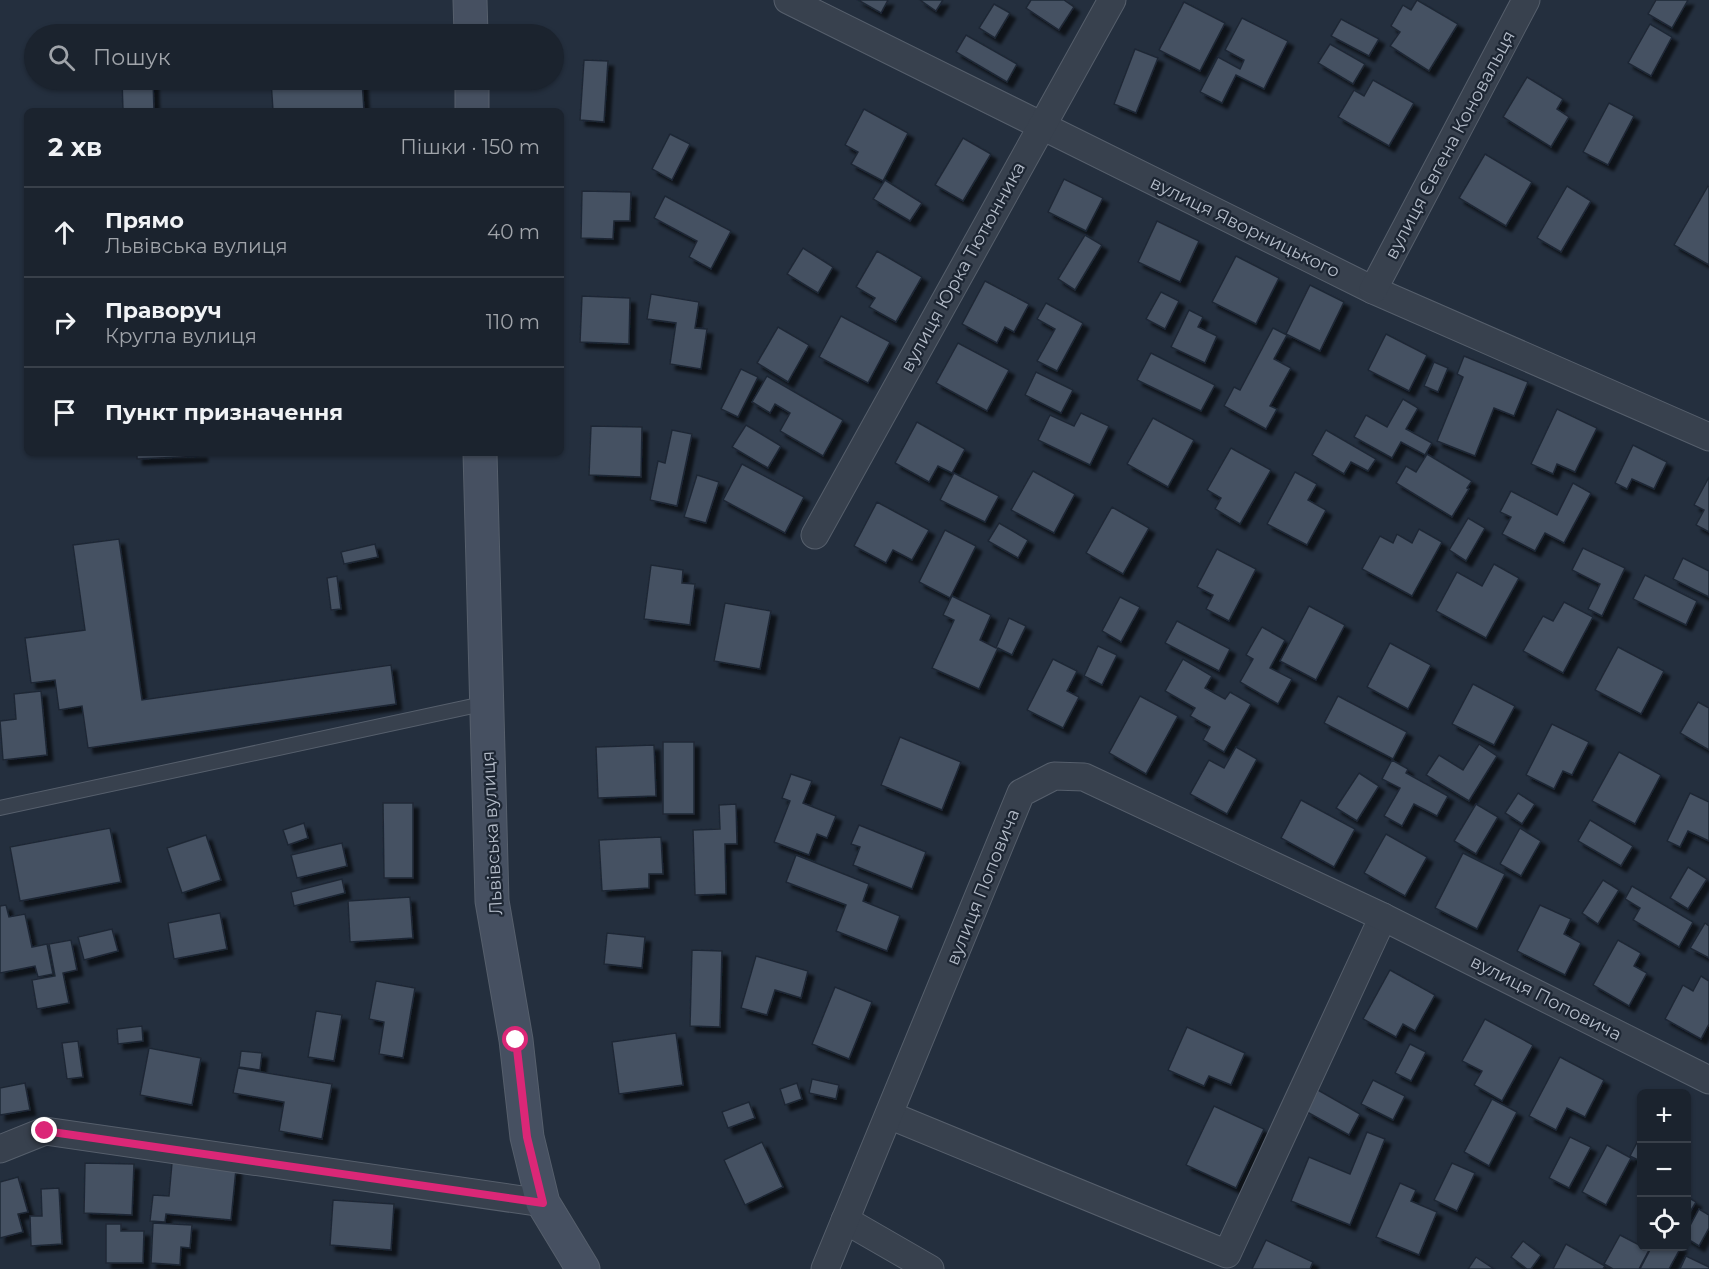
<!DOCTYPE html>
<html lang="uk">
<meta charset="utf-8">
<style>
body{margin:0;font-family:Montserrat,sans-serif;background:#242b36;color:#f1f3f6}
.controls{position:absolute;right:18px;bottom:18px;display:grid;overflow:hidden;border-radius:9px;box-shadow:0 2px 4px #0004}
.controls button{width:54px;height:54px;display:grid;place-items:center;padding:0;border:0;border-bottom:2px solid #39404a;background:#1b232e;color:#f1f3f6;font:30px sans-serif}
.stop{position:absolute;width:18px;height:18px;margin:-14px;border:4px solid #db2777;border-radius:50%;background:#fff}
.stop.end{background:#db2777;border-color:#fff;box-shadow:0 2px 6px #0008}
.list{margin:0;padding:0;list-style:none}
h2{display:flex;justify-content:space-between;align-items:center;height:78px;margin:0;padding:0 24px;font-size:26px}
h2 small{font-size:20px;font-weight:400;color:#a0a4aa}
.list li{display:grid;grid-template-columns:39px 1fr auto;gap:18px;align-items:center;box-sizing:border-box;height:90px;padding:0 24px;border-top:2px solid #39404a}
.list b{display:block;font-size:22px;white-space:nowrap}
.list p{margin:0;font-size:20px;white-space:nowrap;color:#a0a4aa}
.list em{font-size:20px;font-style:normal;color:#a0a4aa}
.icon{flex:none;width:33px;height:33px;fill:none;stroke:currentColor;stroke-width:2;stroke-linecap:round;stroke-linejoin:round}
.map{position:relative;flex:none;width:1709px;height:1269px;overflow:hidden}
.search{position:absolute;background:#1b232e;box-shadow:0 2px 4px #0004;left:24px;top:24px;width:540px;height:66px;display:flex;align-items:center;gap:15px;box-sizing:border-box;padding:0 21px;border-radius:33px;color:#a0a4aa;font-size:22px}
.panel{position:absolute;background:#1b232e;box-shadow:0 2px 4px #0004;left:24px;top:108px;width:540px;height:348px;border-radius:9px}
.map>svg:first-child{display:block}
.building{fill:#455162;stroke:#1f2835;stroke-width:1.5;filter:url(#shadow)}
.lines{fill:none;stroke-linecap:round;stroke-linejoin:round}
.lane-casing{stroke:#565f6c;stroke-width:16}
.street-casing{stroke:#565f6c;stroke-width:29}
.secondary-casing{stroke:#565f6c;stroke-width:35}
.lane{stroke:#38414e;stroke-width:14}
.street{stroke:#38414e;stroke-width:27}
.secondary{stroke:#465061;stroke-width:33}
.route{stroke:#db2777;stroke-width:8}
.labels{text-anchor:middle;dominant-baseline:central;stroke-width:4.5;stroke-linejoin:round;paint-order:stroke}
.street-label{font-size:18px;fill:#b4bcc9;stroke:#1d2633}
</style>
<div class="map">
<svg width="1709" height="1269" viewBox="0 0 1709 1269">
<defs>
<filter id="shadow"><feDropShadow dx="5.5" dy="5.5" stdDeviation="1.5" flood-color="#0009"/></filter>
</defs>
<rect width="100%" height="100%" fill="#242f3e"/>
<!-- building -->
<g class="building">
<path d="M858,0H888L881,13Z"/>
<path d="M920,0H943L936,11Z"/>
<path d="M1031,0H1064L1074,7L1059,30L1026,8Z"/>
<path d="M1417,0L1458,24L1429,71L1390,46L1400,32L1391,26L1403,5L1411,10Z"/>
<path d="M1656,0H1688L1672,28L1648,14Z"/>
<path d="M1184,2L1225,23L1200,71L1159,50Z"/>
<path d="M994,4L1010,13L995,38L979,28Z"/>
<path d="M1242,18L1288,41L1264,89L1236,75L1222,103L1200,92L1218,57L1240,69L1244,60L1225,50Z"/>
<path d="M1341,19L1379,39L1369,56L1331,36Z"/>
<path d="M1650,24L1672,37L1651,76L1628,63Z"/>
<path d="M152,29V34H122L121,30Z"/>
<path d="M966,35L1017,64L1007,82L956,52Z"/>
<path d="M1330,44L1365,64L1353,84L1318,63Z"/>
<path d="M1135,49L1158,58L1136,113L1114,104Z"/>
<path d="M584,60L608,61L604,122L580,120Z"/>
<path d="M1527,77L1563,99L1557,109L1569,117L1551,147L1503,117Z"/>
<path d="M122,80H153L154,111H123Z"/>
<path d="M271,80H362L364,111H273Z"/>
<path d="M1373,80L1414,103L1389,146L1338,117L1354,90L1364,96Z"/>
<path d="M1609,103L1634,116L1608,165L1583,152Z"/>
<path d="M864,109L908,133L883,181L851,164L858,152L845,145Z"/>
<path d="M670,134L690,144L672,180L652,169Z"/>
<path d="M963,138L991,154L963,201L935,185Z"/>
<path d="M1485,154L1532,182L1506,226L1459,198Z"/>
<path d="M1064,179L1103,198L1086,231L1048,212Z"/>
<path d="M885,180L922,203L910,221L873,199Z"/>
<path d="M1567,186L1591,201L1561,252L1537,238Z"/>
<path d="M1708,186L1709,187V265L1674,245Z"/>
<path d="M582,191L631,192L630,221H614L613,239L581,238Z"/>
<path d="M665,196L731,231L711,269L689,257L697,241L654,218Z"/>
<path d="M1157,221L1199,241L1180,282L1138,262Z"/>
<path d="M1085,235L1102,245L1075,290L1058,279Z"/>
<path d="M803,248L833,267L818,293L787,274Z"/>
<path d="M877,251L922,277L896,322L869,307L875,298L856,287Z"/>
<path d="M1236,256L1279,278L1256,324L1212,302Z"/>
<path d="M985,281L1029,304L1014,332L1005,327L997,343L962,324Z"/>
<path d="M1310,285L1344,302L1320,351L1286,334Z"/>
<path d="M1161,292L1179,301L1165,329L1146,319Z"/>
<path d="M651,294L699,302L695,328L707,329L701,369L670,364L676,323L647,319Z"/>
<path d="M582,296L630,298L629,344L580,342Z"/>
<path d="M1046,303L1083,323L1057,371L1037,361L1055,329L1037,319Z"/>
<path d="M1189,310L1203,317L1198,327L1217,336L1205,363L1171,347Z"/>
<path d="M841,316L890,342L868,383L819,357Z"/>
<path d="M778,327L809,345L788,382L757,363Z"/>
<path d="M1273,328L1287,335L1274,359L1291,368L1270,406L1277,409L1266,429L1224,406L1234,387L1240,390Z"/>
<path d="M1386,334L1427,355L1409,391L1368,370Z"/>
<path d="M958,343L1009,370L987,411L936,383Z"/>
<path d="M1151,353L1215,385L1201,411L1137,380Z"/>
<path d="M1464,356L1528,382L1514,416L1494,408L1475,456L1437,441L1463,377L1457,374Z"/>
<path d="M1434,362L1448,368L1438,392L1424,386Z"/>
<path d="M741,369L758,377L738,417L721,409Z"/>
<path d="M1036,372L1073,390L1061,413L1025,395Z"/>
<path d="M767,376L843,420L823,456L780,431L790,413L775,404L770,413L752,402Z"/>
<path d="M1403,399L1418,408L1406,429L1432,443L1425,455L1401,442L1392,458L1354,437L1366,415L1387,427Z"/>
<path d="M1557,409L1597,428L1575,472L1557,464L1553,474L1531,464Z"/>
<path d="M1081,413L1109,426L1090,465L1038,440L1050,415L1074,426Z"/>
<path d="M1153,418L1194,440L1168,487L1127,464Z"/>
<path d="M917,422L965,449L952,473L938,466L929,482L895,463Z"/>
<path d="M746,425L781,446L768,468L732,447Z"/>
<path d="M591,426L642,427L641,477L589,475Z"/>
<path d="M672,430L692,434L677,506L650,500L658,461L665,463Z"/>
<path d="M1326,430L1376,459L1368,471L1351,462L1344,474L1312,455Z"/>
<path d="M1633,445L1667,462L1654,489L1632,479L1627,489L1615,483Z"/>
<path d="M1231,448L1271,470L1240,524L1215,509L1221,498L1207,490Z"/>
<path d="M137,453H202V456L137,459Z"/>
<path d="M1427,454L1472,481L1467,488L1469,489L1452,517L1396,483L1406,466L1416,472Z"/>
<path d="M742,464L804,497L785,533L723,500Z"/>
<path d="M1033,471L1075,494L1054,533L1011,510Z"/>
<path d="M1295,472L1317,484L1308,500L1326,510L1307,545L1267,524Z"/>
<path d="M954,473L999,496L985,522L940,500Z"/>
<path d="M697,475L719,482L706,523L684,517Z"/>
<path d="M1709,477V532L1696,525L1704,510L1694,505Z"/>
<path d="M1573,483L1591,493L1564,543L1545,533L1535,551L1502,534L1511,517L1500,512L1511,491L1557,515Z"/>
<path d="M877,502L929,530L912,560L893,550L886,563L854,546Z"/>
<path d="M1112,507L1149,528L1123,574L1086,553Z"/>
<path d="M1468,518L1485,528L1466,561L1449,550Z"/>
<path d="M999,523L1028,540L1018,558L988,541Z"/>
<path d="M1419,529L1442,542L1412,596L1362,569L1380,536L1393,543L1397,534L1412,543Z"/>
<path d="M945,530L976,546L950,598L919,582Z"/>
<path d="M119,539L142,700L391,665L396,704L88,748L82,706L59,710L55,680L31,683L25,638L85,630L73,545Z"/>
<path d="M375,544L378,557L344,564L341,552Z"/>
<path d="M1583,548L1625,568L1602,616L1588,609L1600,584L1572,570Z"/>
<path d="M1217,549L1256,569L1229,621L1206,609L1213,595L1197,587Z"/>
<path d="M1683,558L1709,571V597L1673,579Z"/>
<path d="M1494,564L1519,578L1486,638L1436,611L1457,572L1482,586Z"/>
<path d="M651,565L683,570L682,583L695,584L690,625L644,619Z"/>
<path d="M1645,575L1697,601L1686,625L1633,599Z"/>
<path d="M337,576L341,609L331,610L327,578Z"/>
<path d="M952,596L991,615L980,640L996,648L1009,618L1026,626L1012,655L998,648L979,689L932,668L954,620L943,615Z"/>
<path d="M1120,597L1140,607L1121,642L1102,631Z"/>
<path d="M1564,602L1593,617L1563,673L1523,651L1543,616L1553,621Z"/>
<path d="M725,603L771,611L760,669L714,661Z"/>
<path d="M1309,606L1345,625L1316,680L1280,661Z"/>
<path d="M1177,621L1230,649L1219,671L1165,643Z"/>
<path d="M1262,627L1285,640L1270,668L1292,679L1278,704L1240,682L1253,659L1246,655Z"/>
<path d="M1390,643L1431,665L1408,709L1367,687Z"/>
<path d="M1098,646L1117,655L1102,685L1084,676Z"/>
<path d="M1618,647L1664,671L1641,714L1595,690Z"/>
<path d="M1053,659L1077,671L1067,691L1079,697L1063,728L1027,710Z"/>
<path d="M1183,659L1212,676L1205,688L1225,699L1230,692L1251,704L1224,752L1203,740L1210,727L1190,716L1195,708L1165,691Z"/>
<path d="M1473,684L1515,706L1494,745L1452,724Z"/>
<path d="M41,691L47,755L3,760L0,721L16,719L14,694Z"/>
<path d="M1140,696L1178,716L1146,774L1109,753Z"/>
<path d="M1338,696L1407,732L1393,759L1324,723Z"/>
<path d="M1698,702L1709,708V750L1680,733Z"/>
<path d="M1552,724L1589,742L1572,775L1563,771L1554,789L1526,775Z"/>
<path d="M900,737L961,762L942,810L881,785Z"/>
<rect x="663" y="742" width="31" height="72"/>
<path d="M1479,744L1497,756L1469,801L1426,775L1439,755L1463,770Z"/>
<path d="M654,745L656,796L598,798L596,747Z"/>
<path d="M1236,747L1257,759L1227,814L1190,794L1209,760L1224,768Z"/>
<path d="M1619,752L1661,775L1635,824L1592,801Z"/>
<path d="M1392,760L1408,769L1406,773L1448,796L1437,816L1414,804L1402,826L1384,816L1400,788L1382,779Z"/>
<path d="M1359,773L1379,786L1357,821L1336,808Z"/>
<path d="M791,774L812,781L803,803L836,816L827,838L817,834L809,855L774,842L790,801L782,798Z"/>
<path d="M1518,793L1535,804L1522,824L1505,813Z"/>
<path d="M1690,793L1709,802V841L1688,831L1680,847L1667,841Z"/>
<path d="M1301,800L1355,829L1334,867L1281,838Z"/>
<path d="M383,803H413V878H384Z"/>
<path d="M736,804L737,844H725L726,894L695,895L693,830L720,829L719,805Z"/>
<path d="M1476,804L1498,817L1476,854L1454,841Z"/>
<path d="M1590,820L1633,846L1621,866L1578,841Z"/>
<path d="M304,823L308,838L288,845L283,830Z"/>
<path d="M859,825L926,852L912,889L853,865L860,847L851,844Z"/>
<path d="M110,828L121,882L20,901L10,847Z"/>
<path d="M1520,828L1541,841L1521,876L1500,864Z"/>
<path d="M1386,834L1427,857L1405,896L1364,873Z"/>
<path d="M206,835L221,880L182,893L167,848Z"/>
<path d="M661,837L663,874H649V888L602,891L599,840Z"/>
<path d="M342,843L347,866L297,878L291,855Z"/>
<path d="M1463,853L1505,874L1477,929L1435,908Z"/>
<path d="M796,855L869,884L863,901L900,916L887,951L836,931L846,905L786,882Z"/>
<path d="M1688,867L1707,879L1688,909L1670,898Z"/>
<path d="M342,879L345,893L294,906L291,892Z"/>
<path d="M1603,880L1619,890L1598,924L1582,913Z"/>
<path d="M1632,886L1693,922L1679,947L1633,920L1640,908L1625,899Z"/>
<path d="M410,897L413,938L350,942L348,901Z"/>
<path d="M6,905L9,917L25,914L32,947L47,944L53,974L38,977L35,966L0,973V906Z"/>
<path d="M1540,905L1571,919L1564,934L1581,943L1565,975L1517,951Z"/>
<path d="M220,913L227,949L174,959L168,923Z"/>
<path d="M1705,923L1709,926V958L1690,948Z"/>
<path d="M112,929L118,951L84,960L78,937Z"/>
<path d="M607,933L645,937L642,968L604,964Z"/>
<path d="M71,940L77,970L63,973L69,1003L37,1009L32,980L55,976L49,944Z"/>
<path d="M1618,940L1641,953L1634,966L1647,973L1629,1006L1593,985Z"/>
<path d="M692,950L722,951L720,1027L690,1026Z"/>
<path d="M756,956L808,971L801,998L775,990L767,1015L741,1008Z"/>
<path d="M1390,970L1435,995L1415,1031L1403,1024L1396,1037L1363,1019Z"/>
<path d="M1701,976L1709,981V1024L1701,1039L1665,1019L1683,985L1693,991Z"/>
<path d="M376,981L415,988L403,1058L379,1054L384,1022L369,1019Z"/>
<path d="M835,987L872,1002L849,1059L812,1044Z"/>
<path d="M316,1011L342,1015L334,1061L308,1057Z"/>
<path d="M1485,1019L1533,1045L1502,1101L1474,1085L1482,1071L1462,1061Z"/>
<path d="M142,1026L143,1041L118,1044L117,1029Z"/>
<path d="M1187,1027L1245,1053L1231,1085L1209,1076L1204,1086L1168,1070Z"/>
<path d="M676,1033L683,1085L619,1094L612,1042Z"/>
<path d="M78,1041L83,1077L67,1079L62,1043Z"/>
<path d="M1410,1044L1426,1052L1411,1081L1395,1073Z"/>
<path d="M149,1048L201,1058L192,1105L140,1095Z"/>
<path d="M241,1051L262,1053L260,1070L239,1067Z"/>
<path d="M1560,1057L1604,1080L1585,1117L1567,1108L1556,1130L1529,1116Z"/>
<path d="M238,1068L332,1084L322,1139L279,1131L284,1102L233,1093Z"/>
<path d="M812,1079L839,1085L836,1099L809,1093Z"/>
<path d="M1373,1080L1405,1096L1393,1120L1361,1104Z"/>
<path d="M25,1083L30,1110L0,1115V1088Z"/>
<path d="M797,1083L802,1099L785,1105L780,1089Z"/>
<path d="M1318,1090L1360,1114L1349,1135L1307,1112Z"/>
<path d="M1492,1099L1517,1112L1489,1166L1464,1152Z"/>
<path d="M749,1102L755,1118L728,1128L722,1112Z"/>
<path d="M1214,1106L1264,1129L1236,1188L1186,1165Z"/>
<path d="M1367,1132L1385,1139L1350,1225L1291,1201L1309,1157L1350,1174Z"/>
<path d="M1642,1133V1162L1630,1156Z"/>
<path d="M1570,1137L1591,1147L1569,1188L1549,1178Z"/>
<path d="M762,1142L783,1187L745,1205L724,1160Z"/>
<path d="M1607,1145L1631,1158L1606,1205L1582,1192Z"/>
<path d="M85,1163L134,1164L132,1215L84,1213Z"/>
<path d="M172,1163L236,1169L231,1220L166,1214L165,1222L150,1221L153,1195L169,1196Z"/>
<path d="M1452,1163L1475,1173L1457,1211L1434,1200Z"/>
<path d="M18,1177L28,1212L18,1214L23,1232L0,1238V1182Z"/>
<path d="M1400,1183L1416,1190L1411,1201L1437,1212L1419,1255L1376,1237Z"/>
<path d="M59,1188L62,1244L31,1246L30,1216H42L41,1189Z"/>
<path d="M1686,1196L1696,1202L1686,1219Z"/>
<path d="M333,1200L394,1204L391,1250L330,1245Z"/>
<path d="M1699,1209L1709,1215V1228L1699,1246L1686,1238V1233Z"/>
<path d="M153,1223L192,1225L190,1248L181,1247L180,1265L151,1263Z"/>
<path d="M106,1224H121V1231H144L143,1263H106Z"/>
<path d="M1620,1235L1649,1250L1639,1269H1613L1604,1264Z"/>
<path d="M1266,1240L1313,1262L1310,1269H1252Z"/>
<path d="M1523,1241L1541,1255L1531,1269H1527L1511,1257Z"/>
<path d="M1566,1244L1605,1266L1603,1269H1553Z"/>
<path d="M1652,1246H1680L1681,1247L1669,1269H1640Z"/>
<path d="M1686,1256L1709,1267V1269H1680Z"/>
<path d="M1476,1257L1494,1269H1468Z"/>
</g>
<g class="lines">
<defs>
<path id="lane" d="M0,808L487,703"/>
<g id="street">
<path d="M788,0L1373,290L1709,437"/>
<path d="M1373,290L1526,0"/>
<path d="M815,535L1112,0"/>
<path d="M889,1115L1227,1254L1383,917"/>
<path d="M0,1149L45,1131L543,1203"/>
<path d="M845,1220L930,1269"/>
<path d="M825,1269L1021,793L1054,776L1084,777L1383,917L1709,1080"/>
</g>
<g id="secondary">
<path d="M470,0L471,34"/>
<path d="M472,80V111"/>
<path d="M480,453L492,901L516,1040L527,1137L543,1203L583,1269"/>
</g>
</defs>
<!-- lane casing -->
<use href="#lane" class="lane-casing"/>
<!-- street casing -->
<use href="#street" class="street-casing"/>
<!-- secondary casing -->
<use href="#secondary" class="secondary-casing"/>
<!-- lane -->
<use href="#lane" class="lane"/>
<!-- street -->
<use href="#street" class="street"/>
<!-- secondary -->
<use href="#secondary" class="secondary"/>
</g>
<g class="lines">
<!-- route -->
<path class="route" d="M45,1131L543,1203L527,1137L516,1040"/>
</g>
<g class="labels">
<!-- street labels -->
<g class="street-label">
<text transform="translate(1450 145) rotate(-62)">вулиця Євгена Коновальця</text>
<text transform="translate(1245 227) rotate(26)">вулиця Яворницького</text>
<text transform="translate(963 267) rotate(-61)">вулиця Юрка Тютюнника</text>
<text transform="translate(492 833) rotate(-93)">Львівська вулиця</text>
<text transform="translate(983 887) rotate(-68)">вулиця Поповича</text>
<text transform="translate(1546 998) rotate(27)">вулиця Поповича</text>
</g>
</g>
</svg>
<div class="controls">
<button>+</button>
<button>−</button>
<button><svg class="icon" aria-label="locate" viewBox="0 0 24 24"><circle cx="12" cy="12" r="6"/><path d="M12 2v4M12 18v4M2 12h4M18 12h4"/></svg></button>
</div>
<div class="stop" style="left:516px;top:1040px"></div>
<div class="stop end" style="left:45px;top:1131px"></div>
<div class="search"><svg class="icon" aria-label="search" viewBox="0 0 24 24"><circle cx="10" cy="10" r="6"/><path d="M15 15l6 6"/></svg>Пошук</div>
<section class="panel">
<h2>2 хв<small>Пішки · 150 m</small></h2>
<ul class="list">
<li><svg class="icon" aria-label="ahead" viewBox="0 0 24 24"><path d="M12 20V5M6 11l6-6 6 6"/></svg><div><b>Прямо</b><p>Львівська вулиця</p></div><em>40 m</em></li>
<li><svg class="icon" aria-label="right" viewBox="0 0 24 24"><path d="M7 20v-9h11M14 6l5 5-5 5"/></svg><div><b>Праворуч</b><p>Кругла вулиця</p></div><em>110 m</em></li>
<li><svg class="icon" aria-label="arrive" viewBox="0 0 24 24"><path d="M6 21V4h12l-3 4 3 4H6"/></svg><div><b>Пункт призначення</b></div></li>
</ul>
</section>
</div>
